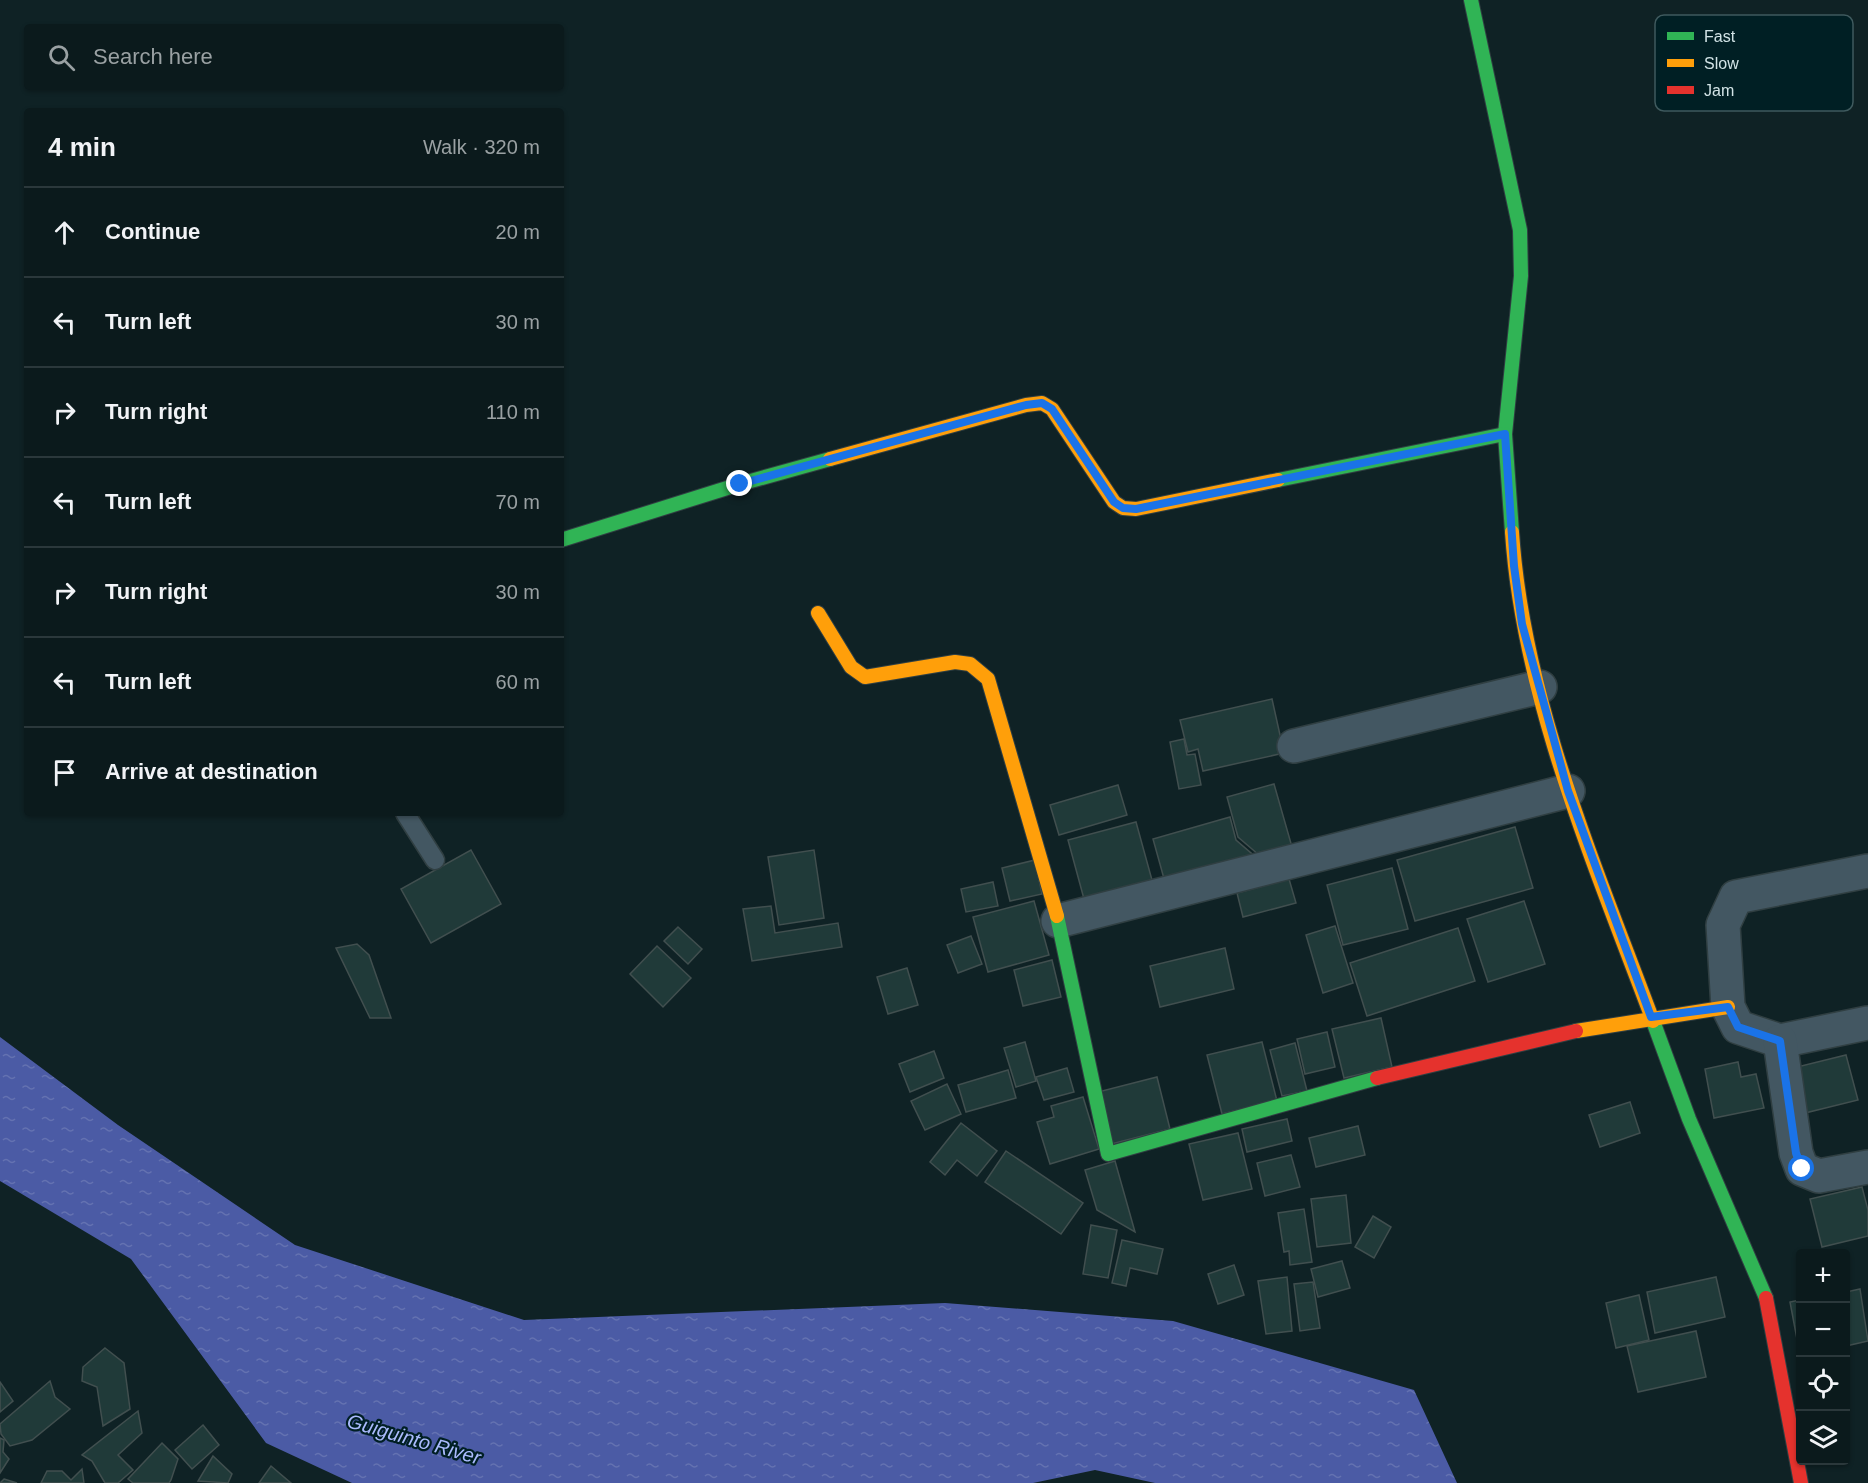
<!DOCTYPE html>
<meta charset="utf-8">
<style>
body{margin:0;font-family:Arial,sans-serif;background:#192729;color:#f1f3f6}
.controls{position:absolute;right:18px;bottom:18px;display:grid;overflow:hidden;border-radius:6px;box-shadow:0 2px 4px #0004}
.controls button{width:54px;height:54px;display:grid;place-items:center;padding:0;border:0;border-bottom:2px solid #2b383b;background:#0b1a1c;color:#f1f3f6;font:30px sans-serif}
.stop{position:absolute;width:18px;height:18px;margin:-14px;border:4px solid #1a73e8;border-radius:50%;background:#fff}
.stop.end{background:#1a73e8;border-color:#fff;box-shadow:0 2px 6px #0008}
.list{margin:0;padding:0;list-style:none}
h2{display:flex;justify-content:space-between;align-items:center;height:78px;margin:0;padding:0 24px;font-size:26px}
h2 small{font-size:20px;font-weight:400;color:#9aa1a3}
.list li{display:grid;grid-template-columns:39px 1fr auto;gap:18px;align-items:center;box-sizing:border-box;height:90px;padding:0 24px;border-top:2px solid #2b383b}
.list b{display:block;font-size:22px;white-space:nowrap}
.list em{font-size:20px;font-style:normal;color:#9aa1a3}
.icon{flex:none;width:33px;height:33px;fill:none;stroke:currentColor;stroke-width:2;stroke-linecap:round;stroke-linejoin:round}
.map{position:relative;flex:none;width:1868px;height:1483px;overflow:hidden}
.search{position:absolute;background:#0b1a1c;box-shadow:0 2px 4px #0004;left:24px;top:24px;width:540px;height:66px;display:flex;align-items:center;gap:15px;box-sizing:border-box;padding:0 21px;border-radius:6px;color:#9aa1a3;font-size:22px}
.panel{position:absolute;background:#0b1a1c;box-shadow:0 2px 4px #0004;left:24px;top:108px;width:540px;height:708px;border-radius:6px}
.map>svg:first-child{display:block}
.water{fill:url(#water-ripples)}
.building{fill:#203a39;stroke:#414f4f;stroke-width:1.5}
.lines{fill:none;stroke-linecap:round;stroke-linejoin:round}
.lane-casing{stroke:#303f42;stroke-width:21}
.street-casing{stroke:#303f42;stroke-width:36}
.fast-casing{stroke:#303f42;stroke-width:16}
.slow-casing{stroke:#303f42;stroke-width:16}
.jam-casing{stroke:#303f42;stroke-width:16}
.lane{stroke:#435762;stroke-width:18}
.street{stroke:#435762;stroke-width:33}
.fast{stroke:#30b455;stroke-width:14}
.slow{stroke:#ff9f0a;stroke-width:14}
.jam{stroke:#e5322d;stroke-width:14}
.route{stroke:#1a73e8;stroke-width:8}
.labels{text-anchor:middle;dominant-baseline:central;stroke-width:4.5;stroke-linejoin:round;paint-order:stroke}
.water-label{font-size:20px;font-style:italic;fill:#aabbfd;stroke:#001f24}
.key{fill:#001f24;stroke:#3f5a5e;stroke-width:1.5}
.key-label{font-size:16px;fill:#d1e3e6}
</style>
<div class="map">
<svg width="1868" height="1483" viewBox="0 0 1868 1483">
<defs>
<pattern id="water-ripples" width="26" height="14" patternUnits="userSpaceOnUse" patternTransform="scale(1.5)"><rect width="26" height="14" fill="#4b5ba5"/><path d="M2 4q2-2 4 0t4 0M15 11q2-2 4 0t4 0" fill="none" stroke="#6472b1"/></pattern>
</defs>
<rect width="100%" height="100%" fill="#0f2225"/>
<!-- water -->
<path class="water" d="M0,1037L118,1125L295,1245L524,1320L945,1303L1173,1321L1414,1390L1457,1483H1155L1095,1470L1033,1483H352L266,1443L131,1259L0,1181Z"/>
<!-- building -->
<g class="building">
<path d="M1272,699L1284,753L1203,771L1198,749L1188,752L1180,720Z"/>
<path d="M1184,739L1187,755L1195,754L1201,785L1179,789L1170,742Z"/>
<path d="M1274,784L1294,854L1266,861L1238,837L1227,797Z"/>
<path d="M1118,785L1127,815L1059,835L1050,805Z"/>
<path d="M1230,817L1236,840L1265,865L1168,893L1153,839Z"/>
<path d="M1136,822L1155,891L1087,910L1068,840Z"/>
<path d="M1515,827L1533,888L1415,921L1397,860Z"/>
<path d="M471,850L501,904L431,943L401,889Z"/>
<path d="M814,850L824,918L779,925L768,857Z"/>
<path d="M1035,860L1042,894L1010,901L1002,868Z"/>
<path d="M1392,868L1408,929L1343,945L1327,885Z"/>
<path d="M1289,879L1296,903L1243,917L1237,893Z"/>
<path d="M993,882L998,906L966,912L961,889Z"/>
<path d="M1034,901L1049,955L988,972L973,917Z"/>
<path d="M1524,901L1545,964L1488,982L1467,919Z"/>
<path d="M771,906L775,933L838,923L842,947L752,961L743,909Z"/>
<path d="M1335,926L1353,983L1323,993L1306,935Z"/>
<path d="M678,927L702,949L688,964L664,941Z"/>
<path d="M1458,928L1475,981L1367,1016L1350,963Z"/>
<path d="M971,936L982,964L958,973L947,945Z"/>
<path d="M357,944L369,955L391,1018H370L336,948Z"/>
<path d="M657,946L691,978L663,1007L630,974Z"/>
<path d="M1225,948L1234,989L1160,1007L1150,966Z"/>
<path d="M1052,960L1061,997L1023,1006L1014,970Z"/>
<path d="M907,968L918,1005L888,1014L877,977Z"/>
<path d="M1381,1018L1392,1067L1344,1078L1332,1029Z"/>
<path d="M1327,1032L1335,1067L1305,1074L1297,1039Z"/>
<path d="M1025,1042L1036,1081L1016,1087L1004,1048Z"/>
<path d="M1262,1042L1277,1101L1222,1114L1207,1055Z"/>
<path d="M1295,1043L1307,1091L1282,1096L1270,1050Z"/>
<path d="M934,1051L944,1078L910,1092L899,1064Z"/>
<path d="M1846,1055L1858,1100L1805,1113L1793,1068Z"/>
<path d="M1738,1062L1741,1077L1756,1074L1764,1108L1714,1118L1705,1069Z"/>
<path d="M1067,1068L1074,1092L1044,1100L1036,1077Z"/>
<path d="M1008,1070L1016,1098L966,1112L958,1085Z"/>
<path d="M1157,1077L1170,1129L1111,1144L1098,1092Z"/>
<path d="M947,1084L961,1114L925,1130L911,1101Z"/>
<path d="M1083,1097L1099,1149L1050,1164L1037,1122L1054,1117L1051,1106Z"/>
<path d="M1630,1102L1640,1133L1600,1147L1589,1115Z"/>
<path d="M1287,1119L1292,1141L1247,1152L1242,1129Z"/>
<path d="M961,1123L997,1151L977,1176L957,1160L945,1175L930,1162Z"/>
<path d="M1358,1126L1365,1155L1316,1167L1309,1138Z"/>
<path d="M1238,1133L1252,1189L1203,1200L1189,1144Z"/>
<path d="M1006,1151L1083,1203L1061,1234L985,1182Z"/>
<path d="M1291,1155L1300,1187L1265,1196L1257,1163Z"/>
<path d="M1115,1161L1135,1232L1097,1210L1085,1170Z"/>
<path d="M1862,1187L1868,1210V1236L1822,1247L1810,1199Z"/>
<path d="M1346,1195L1351,1243L1317,1247L1311,1199Z"/>
<path d="M1304,1209L1312,1262L1290,1265L1289,1251L1284,1252L1278,1213Z"/>
<path d="M1373,1216L1391,1227L1374,1258L1355,1247Z"/>
<path d="M1091,1225L1117,1230L1108,1278L1083,1274Z"/>
<path d="M1122,1240L1163,1249L1157,1274L1130,1268L1126,1286L1112,1283Z"/>
<path d="M1342,1261L1350,1288L1318,1297L1311,1269Z"/>
<path d="M1234,1265L1244,1295L1218,1304L1208,1274Z"/>
<path d="M1287,1277L1292,1331L1266,1334L1258,1281Z"/>
<path d="M1716,1277L1725,1317L1655,1333L1647,1292Z"/>
<path d="M1313,1282L1320,1328L1300,1331L1294,1284Z"/>
<path d="M1860,1289L1868,1341L1846,1346V1292Z"/>
<path d="M1639,1295L1649,1340L1616,1348L1606,1303Z"/>
<path d="M1800,1300V1355L1790,1302Z"/>
<path d="M1696,1331L1706,1377L1638,1392L1627,1346Z"/>
<path d="M105,1348L124,1363L130,1409L103,1426L97,1387L82,1381L83,1367Z"/>
<path d="M50,1381L55,1397L70,1409L32,1440L10,1446L1,1434L0,1424Z"/>
<path d="M0,1382L13,1401L0,1412Z"/>
<path d="M138,1411L142,1433L118,1455L133,1470L118,1483H105L92,1461L82,1455Z"/>
<path d="M203,1425L219,1445L192,1469L175,1450Z"/>
<path d="M0,1438L4,1440L3,1452L9,1459L0,1473Z"/>
<path d="M162,1443L178,1459L171,1480L169,1483H133L128,1479Z"/>
<path d="M213,1456L232,1474L228,1483L198,1481Z"/>
<path d="M271,1466L291,1483H259Z"/>
<path d="M82,1469L84,1483H41L47,1471H62L71,1480Z"/>
<path d="M4,1479L17,1483H0Z"/>
</g>
<g class="lines">
<defs>
<path id="lane" d="M405,813L435,860"/>
<g id="street">
<path d="M1294,746L1540,687"/>
<path d="M1868,871L1736,897L1723,925L1728,1007L1738,1027L1780,1041L1868,1023"/>
<path d="M1058,921L1568,791"/>
<path d="M1780,1041L1796,1153L1802,1169L1819,1176L1868,1167"/>
</g>
<g id="fast">
<path d="M1471,0L1520,230L1521,276L1505,434L1512,532"/>
<path d="M1278,480L1505,434"/>
<path d="M561,540L740,484L830,459"/>
<path d="M1057,916L1108,1154L1377,1078"/>
<path d="M1653,1021L1689,1119L1766,1298"/>
</g>
<g id="slow">
<path d="M830,459L1026,405L1042,403L1052,409L1114,502L1123,508L1136,509L1278,480"/>
<path d="M1512,532C1523,699 1595,865 1653,1021"/>
<path d="M818,613L851,667L865,677L955,662L970,664L988,679L1057,916"/>
<path d="M1576,1031L1728,1007"/>
</g>
<g id="jam">
<path d="M1377,1078L1576,1031"/>
<path d="M1766,1298L1801,1483"/>
</g>
</defs>
<!-- lane casing -->
<use href="#lane" class="lane-casing"/>
<!-- street casing -->
<use href="#street" class="street-casing"/>
<!-- fast casing -->
<use href="#fast" class="fast-casing"/>
<!-- slow casing -->
<use href="#slow" class="slow-casing"/>
<!-- jam casing -->
<use href="#jam" class="jam-casing"/>
<!-- lane -->
<use href="#lane" class="lane"/>
<!-- street -->
<use href="#street" class="street"/>
<!-- fast -->
<use href="#fast" class="fast"/>
<!-- slow -->
<use href="#slow" class="slow"/>
<!-- jam -->
<use href="#jam" class="jam"/>
</g>
<g class="lines">
<!-- route -->
<path class="route" d="M740,484L1026,405L1042,403L1052,409L1114,502L1123,508L1136,509L1505,434L1514,566L1522,624L1568,791L1651,1017L1728,1007L1738,1027L1780,1041L1796,1153L1802,1169"/>
</g>
<g class="labels">
<!-- water labels -->
<g class="water-label">
<text transform="translate(414 1439) rotate(16)">Guiguinto River</text>
</g>
</g>
<!-- legend -->
<rect x="1655" y="15" width="198" height="96" rx="9" class="key"/>
<rect x="1667" y="32" width="27" height="8" fill="#30b455"/>
<rect x="1667" y="59" width="27" height="8" fill="#ff9f0a"/>
<rect x="1667" y="86" width="27" height="8" fill="#e5322d"/>
<g class="key-label">
<text x="1704" y="42">Fast</text>
<text x="1704" y="69">Slow</text>
<text x="1704" y="96">Jam</text>
</g>
</svg>
<div class="controls">
<button>+</button>
<button>−</button>
<button><svg class="icon" aria-label="locate" viewBox="0 0 24 24"><circle cx="12" cy="12" r="6"/><path d="M12 2v4M12 18v4M2 12h4M18 12h4"/></svg></button>
<button><svg class="icon" aria-label="layers" viewBox="0 0 24 24"><path d="M12 4l9 5-9 5-9-5zM3 14l9 5 9-5"/></svg></button>
</div>
<div class="stop" style="left:1802px;top:1169px"></div>
<div class="stop end" style="left:740px;top:484px"></div>
<div class="search"><svg class="icon" aria-label="search" viewBox="0 0 24 24"><circle cx="10" cy="10" r="6"/><path d="M15 15l6 6"/></svg>Search here</div>
<section class="panel">
<h2>4 min<small>Walk · 320 m</small></h2>
<ul class="list">
<li><svg class="icon" aria-label="ahead" viewBox="0 0 24 24"><path d="M12 20V5M6 11l6-6 6 6"/></svg><div><b>Continue</b></div><em>20 m</em></li>
<li><svg class="icon" aria-label="left" viewBox="0 0 24 24"><path d="M17 20v-9H6M10 6l-5 5 5 5"/></svg><div><b>Turn left</b></div><em>30 m</em></li>
<li><svg class="icon" aria-label="right" viewBox="0 0 24 24"><path d="M7 20v-9h11M14 6l5 5-5 5"/></svg><div><b>Turn right</b></div><em>110 m</em></li>
<li><svg class="icon" aria-label="left" viewBox="0 0 24 24"><path d="M17 20v-9H6M10 6l-5 5 5 5"/></svg><div><b>Turn left</b></div><em>70 m</em></li>
<li><svg class="icon" aria-label="right" viewBox="0 0 24 24"><path d="M7 20v-9h11M14 6l5 5-5 5"/></svg><div><b>Turn right</b></div><em>30 m</em></li>
<li><svg class="icon" aria-label="left" viewBox="0 0 24 24"><path d="M17 20v-9H6M10 6l-5 5 5 5"/></svg><div><b>Turn left</b></div><em>60 m</em></li>
<li><svg class="icon" aria-label="arrive" viewBox="0 0 24 24"><path d="M6 21V4h12l-3 4 3 4H6"/></svg><div><b>Arrive at destination</b></div></li>
</ul>
</section>
</div>
